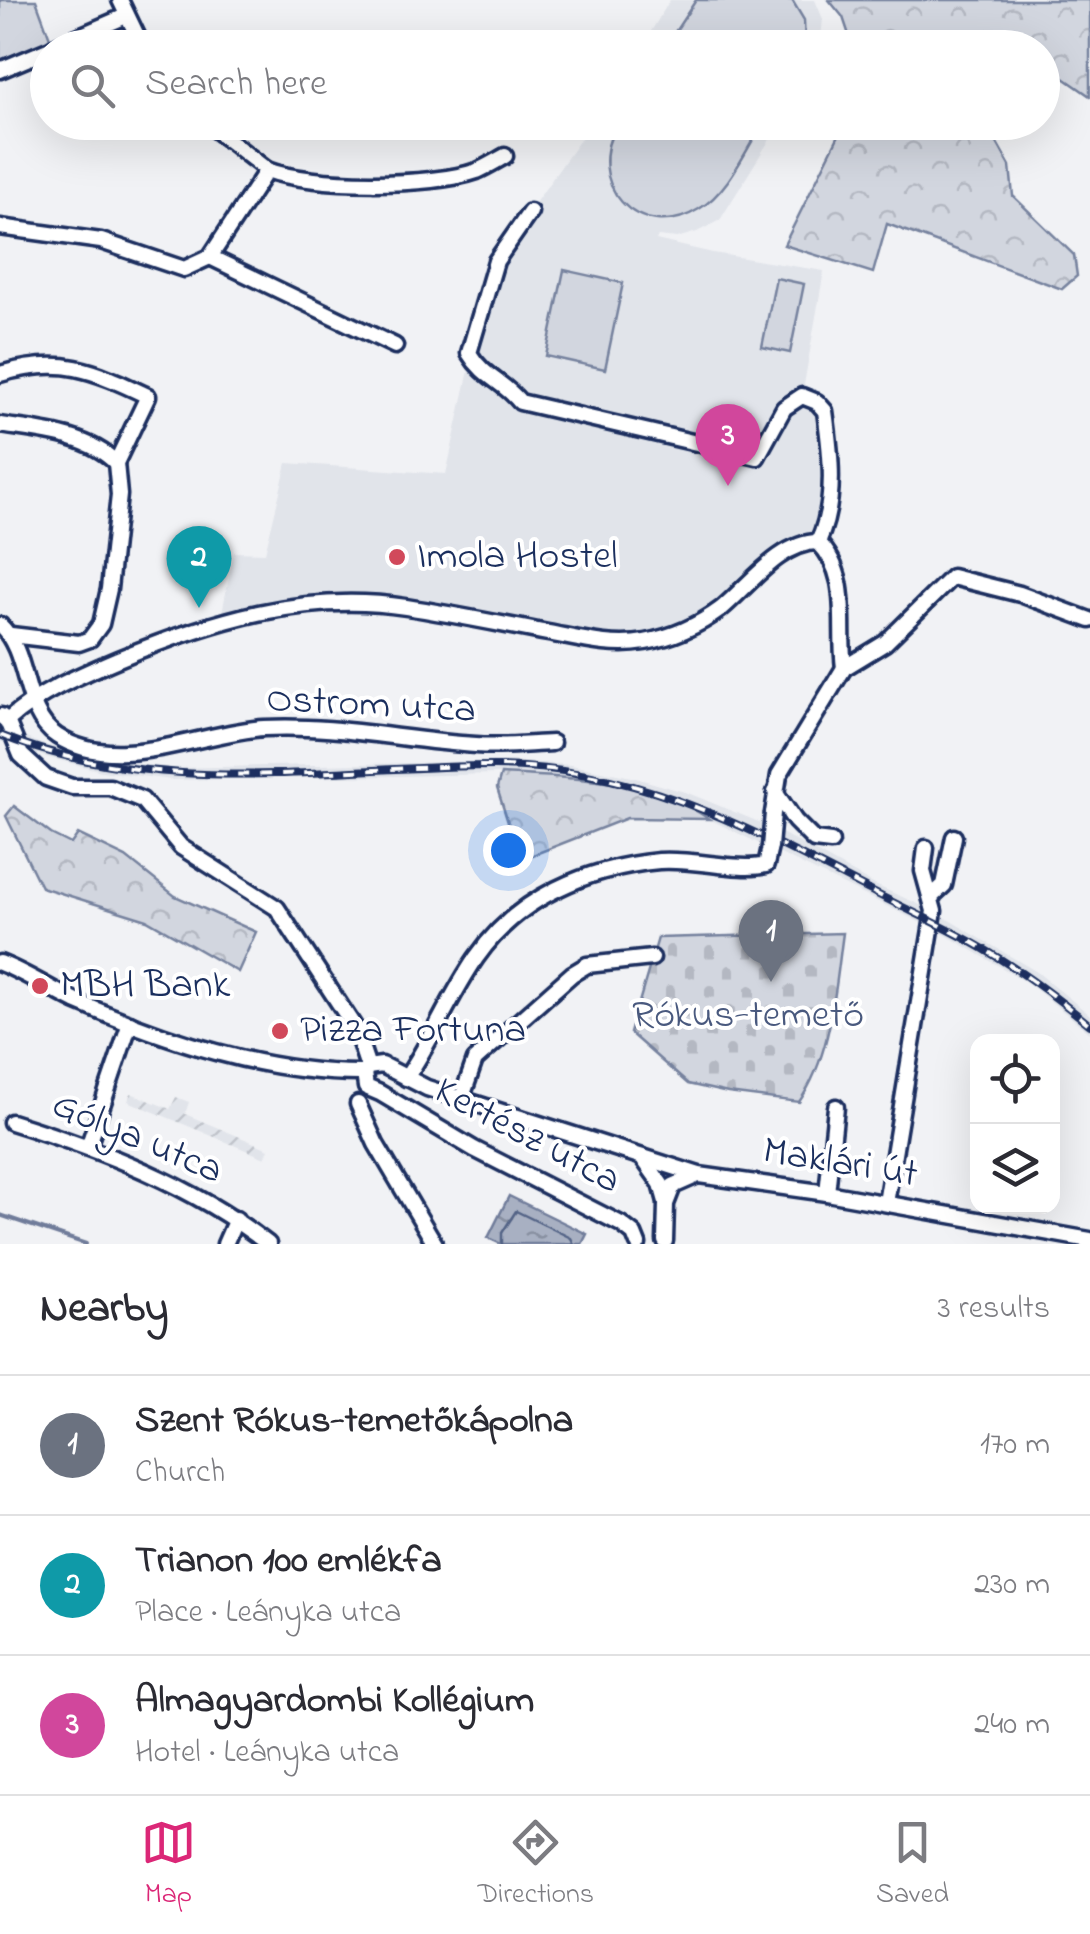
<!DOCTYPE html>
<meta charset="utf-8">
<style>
body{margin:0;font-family:"Indie Flower",sans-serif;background:#f2f2f3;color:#2b2b33}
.controls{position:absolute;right:30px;bottom:30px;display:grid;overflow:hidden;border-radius:20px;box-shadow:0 10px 40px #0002}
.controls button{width:90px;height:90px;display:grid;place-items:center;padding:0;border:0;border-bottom:2px solid #e1e1e2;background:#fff;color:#2b2b33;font:50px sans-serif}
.you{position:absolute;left:508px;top:850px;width:35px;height:35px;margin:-25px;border:8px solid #fff;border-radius:50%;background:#1a73e8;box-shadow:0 0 0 15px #1a73e833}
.badge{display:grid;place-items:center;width:65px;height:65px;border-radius:50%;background:#db2777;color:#fff;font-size:32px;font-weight:700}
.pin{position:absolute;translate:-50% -82px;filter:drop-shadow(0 2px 5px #0008)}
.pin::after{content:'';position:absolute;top:52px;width:35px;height:30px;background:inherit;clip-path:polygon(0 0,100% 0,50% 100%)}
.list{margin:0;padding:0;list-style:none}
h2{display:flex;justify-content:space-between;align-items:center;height:130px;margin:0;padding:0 40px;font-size:42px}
h2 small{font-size:32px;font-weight:400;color:#7c7c81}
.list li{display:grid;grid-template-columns:65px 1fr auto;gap:30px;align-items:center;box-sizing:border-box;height:140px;padding:0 40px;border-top:2px solid #e1e1e2}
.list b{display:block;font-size:38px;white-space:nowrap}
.list p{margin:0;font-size:32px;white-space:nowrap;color:#7c7c81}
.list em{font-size:32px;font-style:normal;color:#7c7c81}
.icon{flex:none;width:55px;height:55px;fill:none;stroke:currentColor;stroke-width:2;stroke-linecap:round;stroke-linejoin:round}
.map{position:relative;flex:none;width:1090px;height:1244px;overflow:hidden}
.search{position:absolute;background:#fff;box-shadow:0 10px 40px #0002;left:30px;right:30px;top:30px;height:110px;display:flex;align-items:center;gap:25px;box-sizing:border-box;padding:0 35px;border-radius:55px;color:#7c7c81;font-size:38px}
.sheet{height:550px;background:#fff}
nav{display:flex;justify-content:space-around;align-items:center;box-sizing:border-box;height:140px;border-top:2px solid #e1e1e2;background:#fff;font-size:28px;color:#7c7c81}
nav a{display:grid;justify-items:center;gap:5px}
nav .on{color:#db2777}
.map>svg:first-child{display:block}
.built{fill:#e1e4ea}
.industrial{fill:url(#industrial-furrows)}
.green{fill:#d2d6df;stroke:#76829e;stroke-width:2.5}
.forest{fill:url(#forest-crowns);stroke:#76829e;stroke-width:2.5}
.cemetery{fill:url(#cemetery-stones);stroke:#76829e;stroke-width:2.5}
.water{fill:url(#water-ripples);stroke:#707c9a;stroke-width:2.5}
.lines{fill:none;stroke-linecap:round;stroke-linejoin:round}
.shore{stroke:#536386;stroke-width:2.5}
.stream{stroke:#707c9a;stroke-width:4}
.minor-casing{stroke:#1b2f5e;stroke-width:21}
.minor{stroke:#fff;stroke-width:14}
.rail-casing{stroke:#1b2f5e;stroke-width:8}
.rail{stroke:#fff;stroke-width:4;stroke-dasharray:11;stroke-linecap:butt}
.minor-bridge-casing{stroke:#1b2f5e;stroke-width:21;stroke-linecap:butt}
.minor-bridge{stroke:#fff;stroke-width:14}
.poi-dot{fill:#d1495b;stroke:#fff;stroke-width:4}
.labels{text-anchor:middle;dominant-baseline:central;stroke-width:8;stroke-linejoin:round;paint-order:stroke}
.poi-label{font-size:40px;fill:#1b2f5e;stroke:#fff;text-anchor:start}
.street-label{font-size:40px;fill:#1b2f5e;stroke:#fff}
.park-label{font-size:40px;fill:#49597e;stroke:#fff}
</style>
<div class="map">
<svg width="1090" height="1244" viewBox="0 0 1090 1244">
<defs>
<pattern id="industrial-furrows" width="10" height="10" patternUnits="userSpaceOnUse" patternTransform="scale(2.5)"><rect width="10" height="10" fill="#e1e4ea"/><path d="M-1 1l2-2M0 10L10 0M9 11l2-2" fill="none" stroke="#c0c4cb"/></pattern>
<pattern id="forest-crowns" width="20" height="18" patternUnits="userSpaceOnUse" patternTransform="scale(2.5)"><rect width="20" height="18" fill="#d2d6df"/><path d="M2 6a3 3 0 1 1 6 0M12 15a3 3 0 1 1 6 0" fill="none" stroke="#b4b8c2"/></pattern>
<pattern id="cemetery-stones" width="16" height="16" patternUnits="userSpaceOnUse" patternTransform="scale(2.5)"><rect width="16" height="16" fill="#d2d6df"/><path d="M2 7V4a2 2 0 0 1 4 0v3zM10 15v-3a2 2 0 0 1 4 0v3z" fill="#b4b8c2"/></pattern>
<pattern id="water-ripples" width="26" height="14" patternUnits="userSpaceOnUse" patternTransform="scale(2.5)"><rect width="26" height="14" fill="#a8b0c2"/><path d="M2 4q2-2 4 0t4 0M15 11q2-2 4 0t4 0" fill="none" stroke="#8890a1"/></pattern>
</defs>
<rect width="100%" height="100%" fill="#f1f2f5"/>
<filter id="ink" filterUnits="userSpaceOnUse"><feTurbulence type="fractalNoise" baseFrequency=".01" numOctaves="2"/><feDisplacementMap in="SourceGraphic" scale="20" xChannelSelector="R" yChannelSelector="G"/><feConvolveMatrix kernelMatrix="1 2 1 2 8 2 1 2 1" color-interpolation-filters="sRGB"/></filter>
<g filter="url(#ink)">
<!-- built -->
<g class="built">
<path d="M670,0H815L823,19L820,47L641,48Z"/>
<path d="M592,123H780L720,220L697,232L677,238L658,236L656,240L713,253L824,271L802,396L825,411L818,542H802L719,610L629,645L370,603L220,623L234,552L265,553L287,463L446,474L493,262Z"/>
<path d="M0,728L44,745L106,760L173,768L510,761L571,765L632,777L688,793L771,827L875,885L934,911L1037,972L1090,1015V1033L1028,983L946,935L709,819L687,803L632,788L567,778L501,774L172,780L102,771L42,756L0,741Z"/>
</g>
<!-- industrial -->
<path class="industrial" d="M131,1093L170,1109L176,1097L189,1102L185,1114L269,1149L265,1158L128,1101Z"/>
<!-- green -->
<g class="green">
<path d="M0,0H36L51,41L0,62Z"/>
<path d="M696,0H792L804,20L805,47H665Z"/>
<path d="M618,123V122L763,123C745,151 729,191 699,209C638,247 581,181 618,123Z"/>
<path d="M564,270L623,283L605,369L546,356Z"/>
<path d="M776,278L804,284L790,353L762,347Z"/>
</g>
<!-- forest -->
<g class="forest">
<path d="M829,0H1090V96L1064,78L1050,92L1043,94L1042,48L853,47L843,17Z"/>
<path d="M845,123H999L996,141L1010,166L1013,196L1074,255L1077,276L1062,289L887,224L873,273L784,245Z"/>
<path d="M501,774C570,778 651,778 709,819L627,818L520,860L497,788Z"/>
<path d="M14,806L51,834L71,844L78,834L126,857L175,896L256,932L238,972L147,920L41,887L6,816Z"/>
</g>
<!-- cemetery -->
<path class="cemetery" d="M843,933C835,989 832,1055 799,1102L728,1093L688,1084L630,1033L658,938Z"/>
<!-- water -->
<path class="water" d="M509,1196L587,1234L582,1244H501L488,1238Z"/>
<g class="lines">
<!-- shore -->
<path class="shore" d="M502,1244V1233L516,1211L571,1238L574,1244"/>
<!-- stream -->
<path class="stream" d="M0,1215L86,1244"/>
<defs>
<g id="minor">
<path d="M120,0L143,48"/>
<path d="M52,48L126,16"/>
<path d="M0,70L48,50"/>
<path d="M205,122L267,170"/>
<path d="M530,212L496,261L469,353C484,378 503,381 520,402L757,457L784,408L802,396L817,402L825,411C831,454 837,502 818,542"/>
<path d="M0,227L101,241L184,269L210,257L267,170C311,187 432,187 477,171C486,167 496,161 505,156"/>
<path d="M210,257L395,346"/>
<path d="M0,374C62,356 91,369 148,396L116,463L119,495L109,589L101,624L90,639L79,643L11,635"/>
<path d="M0,425C38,431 88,434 116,463"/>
<path d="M818,542C852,576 838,624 844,668"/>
<path d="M0,625C31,654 21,712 57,736C116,775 201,732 264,728C335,724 406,741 476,745C501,747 527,744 552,743"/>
<path d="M1,716L7,721L21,755L46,778L72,787H110L142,800L181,847L277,908L355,1028L368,1067"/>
<path d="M7,721C40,692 78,676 118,659C210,621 306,591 406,607C453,614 500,624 548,633C580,639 612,648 645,642C673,637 698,626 721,609C749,586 780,542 818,542"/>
<path d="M775,792L795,821L814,840L831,842"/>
<path d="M773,813L779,775L844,668L885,643L952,577L1020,594L1090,620"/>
<path d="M931,897L944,885L954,837"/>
<path d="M0,963C26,973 50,989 75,1001C165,1040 265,1074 364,1073"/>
<path d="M406,1078C432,1040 450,996 476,958C518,897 587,868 659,861C692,858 739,872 766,865L770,847"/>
<path d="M462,1097L475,1060L572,974L587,965L652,958"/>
<path d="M358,1104L376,1144L435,1244"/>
<path d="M11,1122C101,1150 193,1185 268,1244"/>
<path d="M88,1147L130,1023"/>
<path d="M644,1160L661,1184L666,1202"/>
<path d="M827,1193L836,1107"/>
<path d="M886,1203L934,911L923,871L926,848"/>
<path d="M665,1241L666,1204L673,1186L698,1175"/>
<path d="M225,1244L236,1219"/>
<path d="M638,1244L634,1234L621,1224L474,1149L380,1093L366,1087L364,1073L368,1067L382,1065L427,1088L699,1175L827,1193L1090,1240"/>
</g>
</defs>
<!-- minor casing -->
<use href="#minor" class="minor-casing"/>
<!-- minor -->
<use href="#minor" class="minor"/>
<defs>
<path id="rail" d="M0,735C158,799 330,766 495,766C636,766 749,828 871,891C911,912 954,930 992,954C1027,975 1058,999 1090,1025"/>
</defs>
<!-- rail casing -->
<use href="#rail" class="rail-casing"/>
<!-- rail -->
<use href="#rail" class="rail"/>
<defs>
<path id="minor-bridge" d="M770,847L773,813"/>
</defs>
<!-- minor-bridge casing -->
<use href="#minor-bridge" class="minor-bridge-casing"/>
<!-- minor-bridge -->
<use href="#minor-bridge" class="minor-bridge"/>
</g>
</g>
<!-- markers -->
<g class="poi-dot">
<circle cx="397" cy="557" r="10"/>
<circle cx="40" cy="986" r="10"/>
<circle cx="280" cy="1031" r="10"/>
</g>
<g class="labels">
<!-- poi labels -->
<g class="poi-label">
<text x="417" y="557">Imola Hostel</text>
<text x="60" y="986">MBH Bank</text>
<text x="300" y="1031">Pizza Fortuna</text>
</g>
<!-- street labels -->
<g class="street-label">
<text transform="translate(371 706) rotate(3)">Ostrom utca</text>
<text transform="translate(527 1137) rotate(28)">Kertész utca</text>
<text transform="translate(137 1139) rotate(23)">Gólya utca</text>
<text transform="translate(840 1164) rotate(9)">Maklári út</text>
</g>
<!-- park labels -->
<g class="park-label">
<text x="748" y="1016">Rókus-temető</text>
</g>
</g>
</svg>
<div class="controls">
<button><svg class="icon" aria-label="locate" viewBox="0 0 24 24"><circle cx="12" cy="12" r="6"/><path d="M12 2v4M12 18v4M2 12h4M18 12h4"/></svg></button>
<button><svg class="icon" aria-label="layers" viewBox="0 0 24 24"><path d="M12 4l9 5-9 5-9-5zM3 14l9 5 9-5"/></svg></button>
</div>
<div class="you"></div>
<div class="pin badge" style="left:771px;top:982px;background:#6b7280">1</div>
<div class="pin badge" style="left:199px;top:608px;background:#0f9aa8">2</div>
<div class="pin badge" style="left:728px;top:486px;background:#d1479c">3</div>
<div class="search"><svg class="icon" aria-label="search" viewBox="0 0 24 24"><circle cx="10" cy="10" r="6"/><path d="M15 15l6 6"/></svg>Search here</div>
</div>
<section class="sheet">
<h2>Nearby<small>3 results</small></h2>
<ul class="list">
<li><span class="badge" style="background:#6b7280">1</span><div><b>Szent Rókus-temetőkápolna</b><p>Church</p></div><em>170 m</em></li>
<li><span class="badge" style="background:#0f9aa8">2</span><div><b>Trianon 100 emlékfa</b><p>Place · Leányka utca</p></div><em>230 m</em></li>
<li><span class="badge" style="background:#d1479c">3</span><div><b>Almagyardombi Kollégium</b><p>Hotel · Leányka utca</p></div><em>240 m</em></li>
</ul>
</section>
<nav>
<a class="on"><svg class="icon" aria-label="map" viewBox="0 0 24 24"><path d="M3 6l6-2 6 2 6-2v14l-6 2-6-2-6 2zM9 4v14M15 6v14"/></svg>Map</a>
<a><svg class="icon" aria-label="directions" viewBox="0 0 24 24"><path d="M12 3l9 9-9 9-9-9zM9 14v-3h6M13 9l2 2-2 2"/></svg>Directions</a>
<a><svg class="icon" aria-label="saved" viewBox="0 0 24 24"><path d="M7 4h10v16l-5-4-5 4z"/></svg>Saved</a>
</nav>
